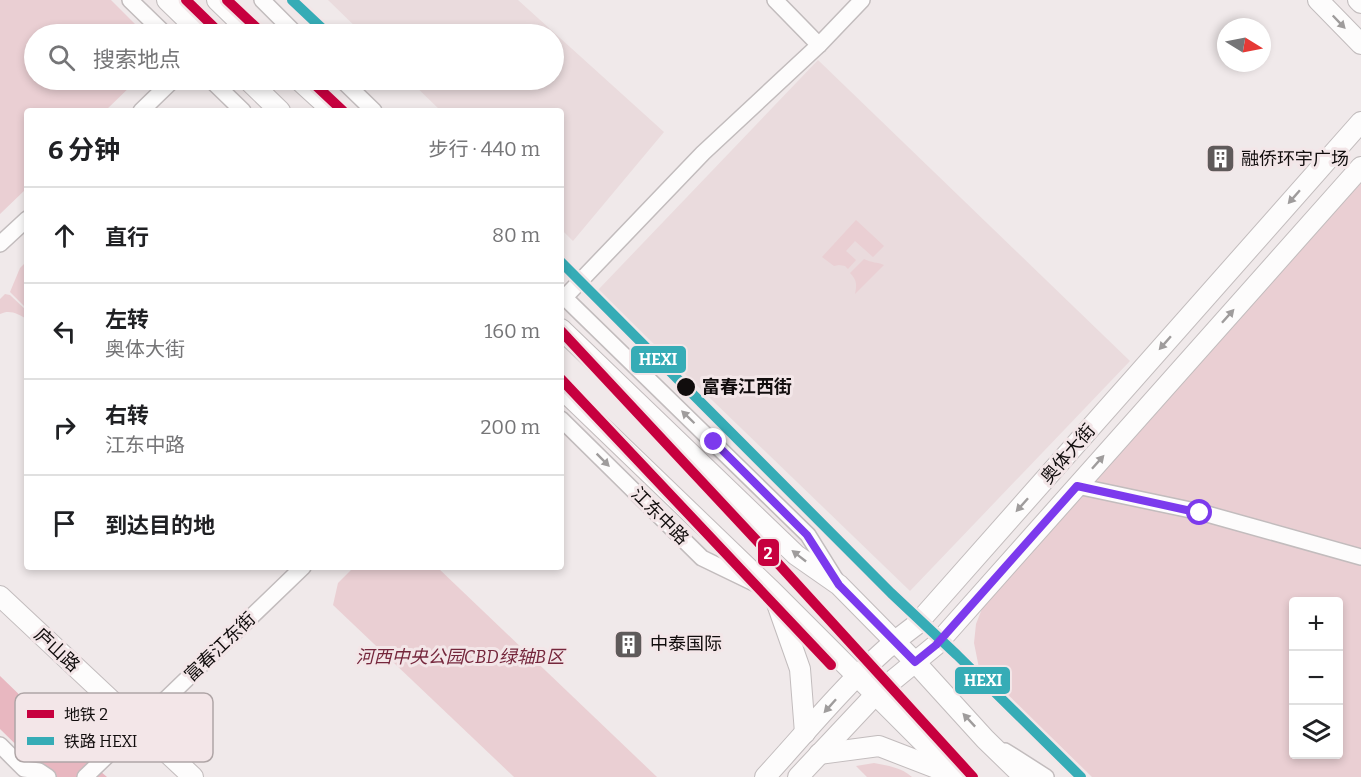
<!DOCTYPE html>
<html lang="zh">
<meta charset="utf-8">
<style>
body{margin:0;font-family:Bitter,"Noto Sans SC",serif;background:#f2f2f2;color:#202124}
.controls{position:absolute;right:18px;bottom:18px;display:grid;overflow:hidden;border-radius:6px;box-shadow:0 3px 9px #0003}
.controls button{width:54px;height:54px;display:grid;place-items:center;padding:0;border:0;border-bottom:2px solid #e0e0e0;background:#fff;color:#202124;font:30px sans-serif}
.compass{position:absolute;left:1217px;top:18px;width:54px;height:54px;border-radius:50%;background:#fff;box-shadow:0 3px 9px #0003;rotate:100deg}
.stop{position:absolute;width:18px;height:18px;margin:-14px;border:4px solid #7c3aed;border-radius:50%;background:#fff}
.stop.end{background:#7c3aed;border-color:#fff;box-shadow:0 2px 6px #0008}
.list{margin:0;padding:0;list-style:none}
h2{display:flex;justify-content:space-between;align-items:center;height:78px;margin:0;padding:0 24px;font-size:26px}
h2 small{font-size:20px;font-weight:400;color:#757577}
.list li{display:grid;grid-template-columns:39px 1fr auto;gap:18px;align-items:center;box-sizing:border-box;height:96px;padding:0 24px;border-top:2px solid #e0e0e0}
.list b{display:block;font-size:22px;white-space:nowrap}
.list p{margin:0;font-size:20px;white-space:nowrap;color:#757577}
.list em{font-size:20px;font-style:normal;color:#757577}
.icon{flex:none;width:33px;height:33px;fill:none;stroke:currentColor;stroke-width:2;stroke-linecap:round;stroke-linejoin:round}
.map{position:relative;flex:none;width:1361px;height:777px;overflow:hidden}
.search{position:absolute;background:#fff;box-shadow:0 3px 9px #0003;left:24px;top:24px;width:540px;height:66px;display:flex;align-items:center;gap:15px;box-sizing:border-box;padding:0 21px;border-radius:33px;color:#757577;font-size:22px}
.panel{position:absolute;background:#fff;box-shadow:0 3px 9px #0003;left:24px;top:108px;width:540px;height:462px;border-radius:6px}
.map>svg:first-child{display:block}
.built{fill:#eadbdd}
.green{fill:#eacfd3;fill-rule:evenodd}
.water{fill:#e8b7c0}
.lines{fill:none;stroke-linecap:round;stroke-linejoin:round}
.minor-casing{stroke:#c2bcbd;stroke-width:18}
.major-casing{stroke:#c2bcbd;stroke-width:22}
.minor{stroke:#fdfcfc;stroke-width:15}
.major{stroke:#fdfcfc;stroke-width:20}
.rail-1-casing{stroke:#f3e6e8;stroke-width:15}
.rail-1{stroke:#36acb6;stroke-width:10}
.metro-1-casing{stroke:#f3e6e8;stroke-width:15}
.metro-1{stroke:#c7003f;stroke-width:10}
.oneway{fill:#9f9c9c}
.route{stroke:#7c3aed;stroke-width:8}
.stop-dot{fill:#110d0d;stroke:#f3e6e8;stroke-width:2}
.labels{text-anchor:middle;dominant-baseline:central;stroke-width:6;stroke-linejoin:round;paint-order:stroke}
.poi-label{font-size:18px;fill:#110d0d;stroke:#f3e6e8;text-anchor:start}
.stop-label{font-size:18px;font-weight:bold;fill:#110d0d;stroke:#f3e6e8;text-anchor:start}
.street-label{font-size:18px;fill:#110d0d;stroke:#f3e6e8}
.park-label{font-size:18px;font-style:italic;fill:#75273c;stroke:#f3e6e8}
.key{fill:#f3e6e8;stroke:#afa5a6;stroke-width:1.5}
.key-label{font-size:16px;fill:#110d0d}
.line-badge{stroke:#f3e6e8;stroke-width:2}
.badge-label{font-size:16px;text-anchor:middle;font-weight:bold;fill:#fff}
</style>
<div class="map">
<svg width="1361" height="777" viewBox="0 0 1361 777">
<rect width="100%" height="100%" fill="#f0e9ea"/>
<!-- built -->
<g class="built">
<path d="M328,0H518L664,132L573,241L561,229V111H441L409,80H554V34H363Z"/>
<path d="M818,60L1130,361L910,591L598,290Z"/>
</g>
<!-- green -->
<g class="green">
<path d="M0,0H111L136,25L143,34H34V80H137L105,111H27V188L0,214Z"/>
<path d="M1361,183V777H1092L979,668L974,643L976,624L987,596ZM1294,602H1338V754H1294Z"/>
<path d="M856,220L884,246L873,257L855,241L846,251L856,260L848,269L845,266L839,265L834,266L822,257Z"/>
<path d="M864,259C872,263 877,262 884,265L855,294C857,285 857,280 850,273Z"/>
<path d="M27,261V309L10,292L20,268Z"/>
<path d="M5,294L10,295L27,311V319C18,314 10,309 0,314V299Z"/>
<path d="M354,567H437L657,777H514L333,605L338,583Z"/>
<path d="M874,763C888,766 901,767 912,777H867L856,766Z"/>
</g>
<!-- water -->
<path class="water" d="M0,676L87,760L107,777H49L0,729Z"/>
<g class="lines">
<defs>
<g id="minor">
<path d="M130,0L165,34"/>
<path d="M262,0L296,34"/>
<path d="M775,0L819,45"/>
<path d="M211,80L243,111"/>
<path d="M342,80L374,111"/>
<path d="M141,111L173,80"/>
<path d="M0,244L27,219"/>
<path d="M561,294L808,535L836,580"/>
<path d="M565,297L703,153L819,45L862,0"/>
<path d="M561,419L702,558L762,587"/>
<path d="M1077,486L1200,512L1361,557"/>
<path d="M0,745L24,769L39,771L48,777"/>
<path d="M1005,751L1046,777"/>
<path d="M85,777L303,567"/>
</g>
<g id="major">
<path d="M167,0L202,34"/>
<path d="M217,0L252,34"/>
<path d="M1318,0L1361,44"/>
<path d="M1358,0L1361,3"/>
<path d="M248,80L280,111"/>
<path d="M299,80L333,111"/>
<path d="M561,329L796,555L839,585L915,662L985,739L1024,777"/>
<path d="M561,388L773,592L958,777"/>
<path d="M0,596L193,777"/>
<path d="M775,598L800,669L805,733"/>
<path d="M819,754L879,746L949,773"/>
<path d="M765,777C813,725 858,667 916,625L1361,122"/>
<path d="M798,777L875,695L936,645L1361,167"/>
</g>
</defs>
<!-- minor casing -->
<use href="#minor" class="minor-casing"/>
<!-- major casing -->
<use href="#major" class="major-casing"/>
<!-- minor -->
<use href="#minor" class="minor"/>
<!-- major -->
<use href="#major" class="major"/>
<defs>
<g id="rail-1">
<path d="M292,0L328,34"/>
<path d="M561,262L891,593L957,655L1081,777"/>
</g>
</defs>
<!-- rail-1 casing -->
<use href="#rail-1" class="rail-1-casing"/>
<!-- rail-1 -->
<use href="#rail-1" class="rail-1"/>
<defs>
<g id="metro-1">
<path d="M186,0L221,34"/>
<path d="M227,0L263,34"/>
<path d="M310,80L343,111"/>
<path d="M561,331L773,558L973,777"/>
<path d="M561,379L831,665"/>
</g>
</defs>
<!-- metro-1 casing -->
<use href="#metro-1" class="metro-1-casing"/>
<!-- metro-1 -->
<use href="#metro-1" class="metro-1"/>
</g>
<!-- one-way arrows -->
<defs><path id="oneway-solid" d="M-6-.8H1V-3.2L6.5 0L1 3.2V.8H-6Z" transform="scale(1.5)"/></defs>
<g class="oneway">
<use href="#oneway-solid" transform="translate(1339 22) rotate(46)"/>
<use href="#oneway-solid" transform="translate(1294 197) rotate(131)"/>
<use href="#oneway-solid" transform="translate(1228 316) rotate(-48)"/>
<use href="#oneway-solid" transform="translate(1165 343) rotate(131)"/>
<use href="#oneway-solid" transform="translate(688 417) rotate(-136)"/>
<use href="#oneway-solid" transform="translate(603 460) rotate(45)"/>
<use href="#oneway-solid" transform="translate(1098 462) rotate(-48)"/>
<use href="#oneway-solid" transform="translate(1022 505) rotate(132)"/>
<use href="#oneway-solid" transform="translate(799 556) rotate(-142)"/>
<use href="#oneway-solid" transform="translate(830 706) rotate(132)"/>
<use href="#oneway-solid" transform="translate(969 720) rotate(-133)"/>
</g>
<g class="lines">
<!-- route -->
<path class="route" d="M714,442L807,535L839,585L915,662L936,645L1077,486L1200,513"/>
</g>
<!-- icons -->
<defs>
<symbol id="building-square" viewBox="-11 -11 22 22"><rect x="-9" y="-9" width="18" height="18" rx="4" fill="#5f5a5a" stroke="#f3e6e8"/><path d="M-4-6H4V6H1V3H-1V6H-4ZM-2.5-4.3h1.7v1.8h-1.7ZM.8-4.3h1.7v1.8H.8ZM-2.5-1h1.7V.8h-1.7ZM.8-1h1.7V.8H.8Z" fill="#fff"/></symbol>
</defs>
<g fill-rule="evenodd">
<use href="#building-square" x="1204" y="142" width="33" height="33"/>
<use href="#building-square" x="612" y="628" width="33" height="33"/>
</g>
<!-- markers -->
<circle class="stop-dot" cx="686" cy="387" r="10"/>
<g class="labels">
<!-- poi labels -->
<g class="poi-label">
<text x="1241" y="159">融侨环宇广场</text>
<text x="650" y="644">中泰国际</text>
</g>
<!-- stop labels -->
<g class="stop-label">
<text x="702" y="387">富春江西街</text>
</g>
<!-- street labels -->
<g class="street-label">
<text transform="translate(1068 454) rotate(-49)">奥体大街</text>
<text transform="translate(660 516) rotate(45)">江东中路</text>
<text transform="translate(220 647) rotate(-44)">富春江东街</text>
<text transform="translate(57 650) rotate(43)">庐山路</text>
</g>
<!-- park labels -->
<g class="park-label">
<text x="460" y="657">河西中央公园CBD绿轴B区</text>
</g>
</g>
<!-- legend -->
<rect x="15" y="693" width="198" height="69" rx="9" class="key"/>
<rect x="27" y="710" width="27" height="8" fill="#c7003f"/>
<rect x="27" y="737" width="27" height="8" fill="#36acb6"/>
<g class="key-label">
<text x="64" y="720">地铁 2</text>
<text x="64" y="747">铁路 HEXI</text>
</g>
<g class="line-badge">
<rect x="630" y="345" width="57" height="29" rx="6" fill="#36acb6"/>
<rect x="757" y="538" width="23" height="29" rx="6" fill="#c7003f"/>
<rect x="954" y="666" width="57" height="29" rx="6" fill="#36acb6"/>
</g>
<g class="badge-label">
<text x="658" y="365">HEXI</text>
<text x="768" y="559">2</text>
<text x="983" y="686">HEXI</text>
</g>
</svg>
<div class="controls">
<button>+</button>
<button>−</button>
<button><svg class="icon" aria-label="layers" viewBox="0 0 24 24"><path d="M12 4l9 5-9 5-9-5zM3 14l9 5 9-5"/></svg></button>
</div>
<svg class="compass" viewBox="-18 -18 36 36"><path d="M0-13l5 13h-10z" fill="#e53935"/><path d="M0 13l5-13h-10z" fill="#757577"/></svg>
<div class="stop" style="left:1200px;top:513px"></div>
<div class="stop end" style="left:714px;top:442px"></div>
<div class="search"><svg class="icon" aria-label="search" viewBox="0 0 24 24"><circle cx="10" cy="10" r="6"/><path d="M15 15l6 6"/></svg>搜索地点</div>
<section class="panel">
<h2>6 分钟<small>步行 · 440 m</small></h2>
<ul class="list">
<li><svg class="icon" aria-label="ahead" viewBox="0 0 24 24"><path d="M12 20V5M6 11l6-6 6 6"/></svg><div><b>直行</b></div><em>80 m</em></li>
<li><svg class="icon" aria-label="left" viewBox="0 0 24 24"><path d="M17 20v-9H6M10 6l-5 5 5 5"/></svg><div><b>左转</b><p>奥体大街</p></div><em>160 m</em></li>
<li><svg class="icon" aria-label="right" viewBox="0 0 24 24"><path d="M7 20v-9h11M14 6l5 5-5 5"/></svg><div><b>右转</b><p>江东中路</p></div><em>200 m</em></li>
<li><svg class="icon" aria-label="arrive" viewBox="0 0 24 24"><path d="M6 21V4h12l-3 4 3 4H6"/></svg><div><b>到达目的地</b></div></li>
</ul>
</section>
</div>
